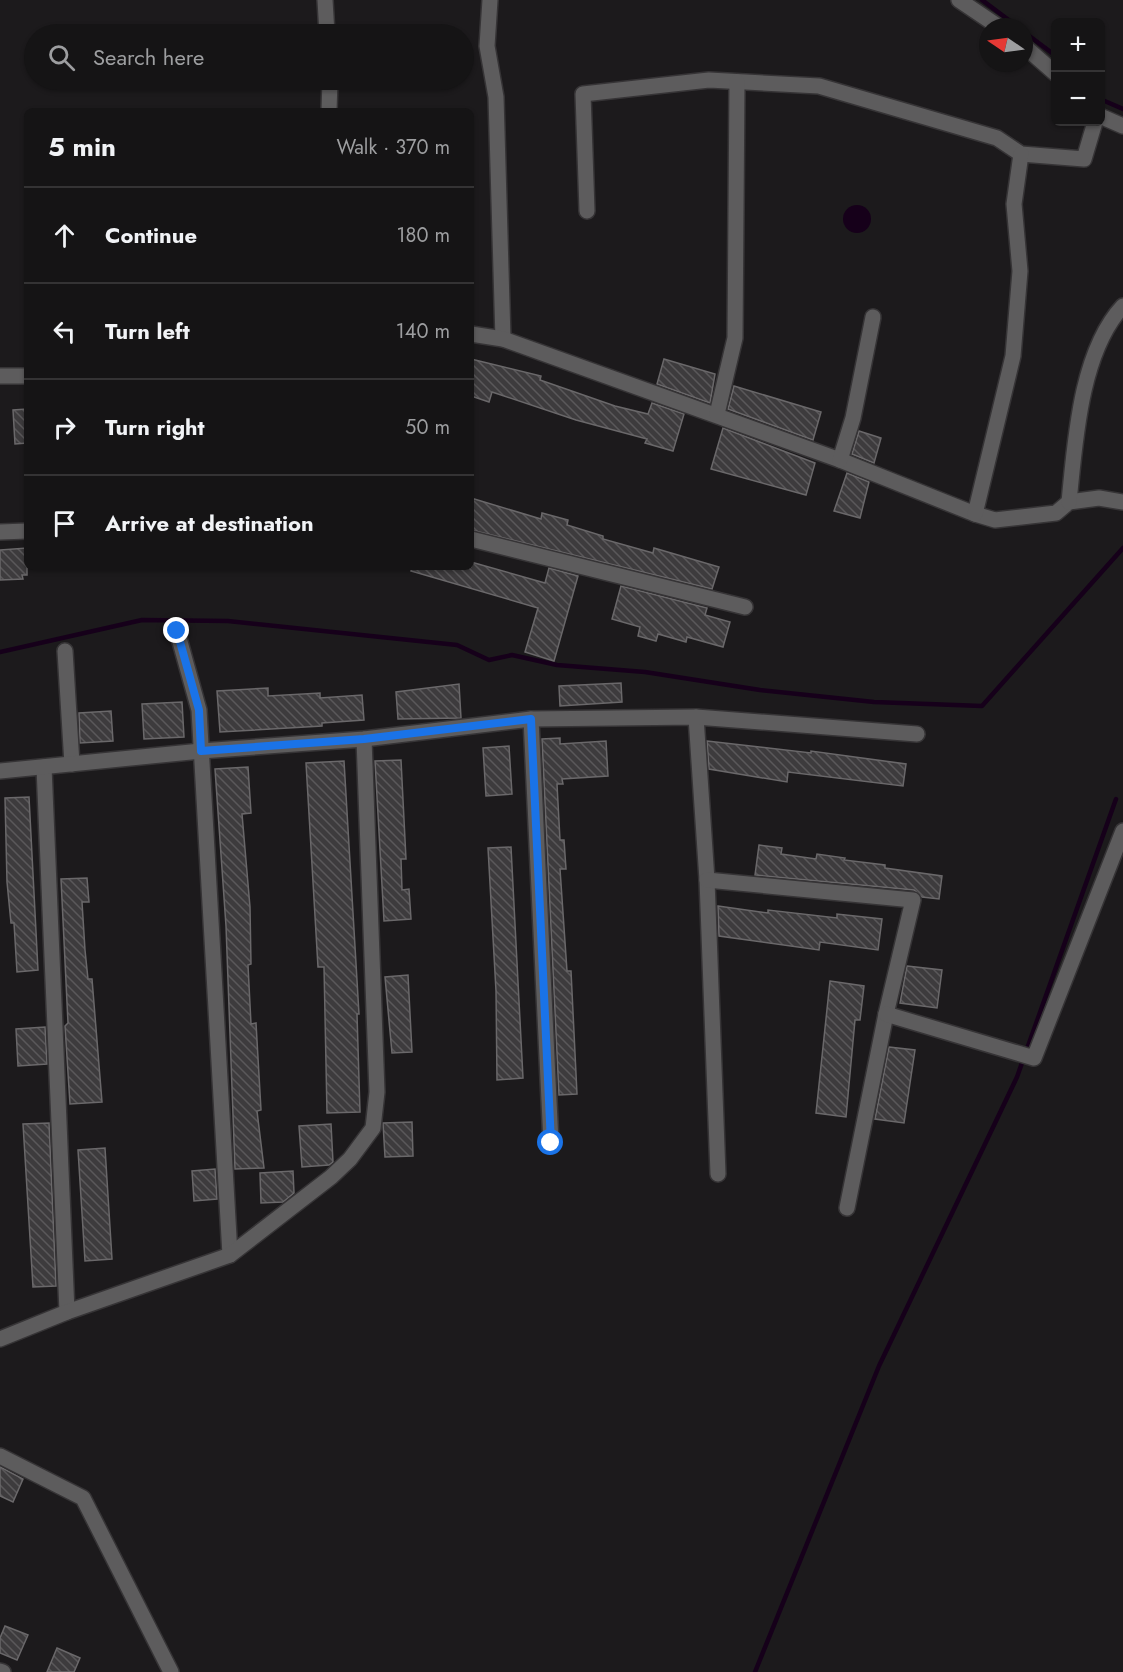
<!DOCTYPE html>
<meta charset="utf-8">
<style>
body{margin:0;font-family:Jost,sans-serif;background:#1e1d1e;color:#f1f3f6}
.controls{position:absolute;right:18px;top:18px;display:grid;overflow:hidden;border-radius:9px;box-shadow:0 2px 4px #0004}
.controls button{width:54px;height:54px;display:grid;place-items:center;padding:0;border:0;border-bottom:2px solid #343334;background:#151415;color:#f1f3f6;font:30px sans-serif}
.compass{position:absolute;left:979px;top:18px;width:54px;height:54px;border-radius:50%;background:#151415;box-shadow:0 2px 4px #0004;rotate:283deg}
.stop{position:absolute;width:18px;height:18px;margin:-14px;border:4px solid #1a73e8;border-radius:50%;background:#fff}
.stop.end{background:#1a73e8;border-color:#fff;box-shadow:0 2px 6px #0008}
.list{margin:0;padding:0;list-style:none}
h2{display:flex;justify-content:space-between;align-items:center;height:78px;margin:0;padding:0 24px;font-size:26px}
h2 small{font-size:20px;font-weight:400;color:#9d9ea0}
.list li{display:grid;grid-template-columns:39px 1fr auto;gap:18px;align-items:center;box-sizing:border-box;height:96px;padding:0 24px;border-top:2px solid #343334}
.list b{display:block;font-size:22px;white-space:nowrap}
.list em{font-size:20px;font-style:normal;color:#9d9ea0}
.icon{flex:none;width:33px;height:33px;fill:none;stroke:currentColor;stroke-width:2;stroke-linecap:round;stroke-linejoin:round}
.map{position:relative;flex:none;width:1123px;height:1672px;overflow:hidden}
.search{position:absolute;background:#151415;box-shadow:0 2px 4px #0004;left:24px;top:24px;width:450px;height:66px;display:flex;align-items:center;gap:15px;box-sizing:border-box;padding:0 21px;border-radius:33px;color:#9d9ea0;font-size:22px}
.panel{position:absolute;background:#151415;box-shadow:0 2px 4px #0004;left:24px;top:108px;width:450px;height:462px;border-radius:9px}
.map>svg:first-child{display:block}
.water{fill:#16001a}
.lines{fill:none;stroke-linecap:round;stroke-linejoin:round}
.stream{stroke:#16001a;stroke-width:4.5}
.building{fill:url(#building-back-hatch);stroke:#6a686a;stroke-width:1.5}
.street-casing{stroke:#363436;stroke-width:18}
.street{stroke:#5d5c5d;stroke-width:15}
.route{stroke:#1a73e8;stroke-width:8}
</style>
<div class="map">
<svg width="1123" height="1672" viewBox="0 0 1123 1672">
<defs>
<pattern id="building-back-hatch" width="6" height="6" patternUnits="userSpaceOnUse" patternTransform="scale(1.5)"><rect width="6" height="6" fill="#3d3b3d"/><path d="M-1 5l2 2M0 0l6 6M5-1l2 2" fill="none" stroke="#5a585a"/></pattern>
</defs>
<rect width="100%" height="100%" fill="#1c1a1c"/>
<!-- water -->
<circle class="water" cx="857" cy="219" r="14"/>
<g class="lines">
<!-- stream -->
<g class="stream">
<path d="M982,0L1018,27"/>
<path d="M1024,32L1056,56"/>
<path d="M1100,99L1123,109"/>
<path d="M0,652L142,620L228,621L457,645L489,660L512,655L557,665L645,672L760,690L874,702L982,706L1123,548"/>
<path d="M755,1672L879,1366L1017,1077L1116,799"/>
</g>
</g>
<!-- building -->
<g class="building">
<path d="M471,359L541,376L540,380L615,406L648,414L652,403L684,414L673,451L645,443L647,439L576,420L492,392L489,402L471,396Z"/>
<path d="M664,359L715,374L710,403L657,384Z"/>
<path d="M734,386L821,412L813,440L728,409Z"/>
<path d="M27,409V443L15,444L13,410Z"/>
<path d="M723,428L815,463L806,495L711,469Z"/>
<path d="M859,431L881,438L874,463L852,454Z"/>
<path d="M847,473L869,482L860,518L834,511Z"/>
<path d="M471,498L541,519L542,513L568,520L567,525L603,536V539L653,553L654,548L719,567L712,589L471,530Z"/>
<path d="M27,548V575H22L23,579L0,580V550Z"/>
<path d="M471,562L545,583L549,568L578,576L554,661L525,652L538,608L411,571L412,567H471Z"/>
<path d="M621,586L707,608L705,615L730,622L723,647L687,637L686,642L658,634L656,641L638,636L640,627L612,619Z"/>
<path d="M621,683L622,702L560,706L559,686Z"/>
<path d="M459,684L461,718L398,719L396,692Z"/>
<path d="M268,688V696L320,693V698L362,695L364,720L322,723V726L220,732L217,691Z"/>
<path d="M182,702L184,737L144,739L142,704Z"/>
<path d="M111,711L113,741L80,743L79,713Z"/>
<path d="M560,738V744L606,741L608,776L562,779L563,784H557L560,840H564L566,869H560L567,971H571L577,1094L559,1095L542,739Z"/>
<path d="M707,741L811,753V751L906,764L903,786L788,772L787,782L709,769Z"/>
<path d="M509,746L512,794L486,796L483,748Z"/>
<path d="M401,760L406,859H401L402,890L409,889L411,919L384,921L375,761Z"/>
<path d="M344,761L359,1014H357L360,1112L327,1113L324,967H318L306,763Z"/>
<path d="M248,767L251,813L242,814L250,907L251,964L248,965L251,1024L256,1023L261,1110L257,1111L264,1168L235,1169L226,926L215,769Z"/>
<path d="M29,797L38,970L17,972L14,923H11L7,882L5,798Z"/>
<path d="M759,845L782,848L781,854L816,859L817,854L845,858L844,860L885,865V868L942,876L939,899L922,897L914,890L755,875Z"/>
<path d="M511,847L523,1078L497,1080L496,991L488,848Z"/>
<path d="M87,878L89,902H82L85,950L88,979H92L102,1102L70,1104L65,1026L68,1023L61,879Z"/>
<path d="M718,906L768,913V910L837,918V914L882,919L878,950L820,942L819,950L719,936Z"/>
<path d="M907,966L942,970L937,1008L900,1003Z"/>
<path d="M408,975L412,1052L392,1053L385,977Z"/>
<path d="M830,981L864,986L860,1020H855L846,1117L816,1113Z"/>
<path d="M45,1027L47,1064L18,1066L16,1029Z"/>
<path d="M889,1047L915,1050L904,1123L875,1119Z"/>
<path d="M412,1122L413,1156L385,1157L383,1123Z"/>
<path d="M49,1123L56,1286L33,1287L23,1124Z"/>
<path d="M331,1124L333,1162L329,1165L302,1167L299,1126Z"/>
<path d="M105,1148L112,1259L85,1261L78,1150Z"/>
<path d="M215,1169L217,1199L194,1201L192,1171Z"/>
<path d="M293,1171L294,1193L283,1202L261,1203L260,1173Z"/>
<path d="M0,1467L23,1479L13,1502L0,1496Z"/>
<path d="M5,1626L28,1635L17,1660L0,1653V1638Z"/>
<path d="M57,1648L80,1658L74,1672H47Z"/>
</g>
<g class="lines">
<defs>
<g id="street">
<path d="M325,0L327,34"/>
<path d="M490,0L487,46L496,97L503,339"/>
<path d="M959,0L999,27"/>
<path d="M1024,46L1056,74"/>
<path d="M329,111L330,80"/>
<path d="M1100,116L1123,126"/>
<path d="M587,211L583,94L709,80L819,86L997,138L1021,154L1084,159L1095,122"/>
<path d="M471,334L503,339L840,460L975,514L995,520L1056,513L1069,502L1099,498L1123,502"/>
<path d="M0,376H27"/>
<path d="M717,414L735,338L737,82"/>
<path d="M840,460L853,418L873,317"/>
<path d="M1069,502C1075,443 1080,352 1123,306"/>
<path d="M975,514L1013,356L1020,271L1014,204L1021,154"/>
<path d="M0,532L27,531"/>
<path d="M471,539L745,607"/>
<path d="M177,631L199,710L230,1255"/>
<path d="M65,651L72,764"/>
<path d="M696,717L707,880L718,1174"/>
<path d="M531,719L551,1143"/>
<path d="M44,767L67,1312"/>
<path d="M0,771L201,751L364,739L531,719L696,717L917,734"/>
<path d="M707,880L913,900L886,1014L847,1208"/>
<path d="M886,1014L1034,1058L1123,831"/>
<path d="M0,1339L67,1312L230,1255L331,1177L350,1159L373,1128L377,1092L364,739"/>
<path d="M0,1456L83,1498L171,1672"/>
<path d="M0,1671L3,1672"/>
</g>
</defs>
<!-- street casing -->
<use href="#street" class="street-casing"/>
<!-- street -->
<use href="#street" class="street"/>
</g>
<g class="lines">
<!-- route -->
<path class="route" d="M177,631L199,710L201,751L364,739L531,719L551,1143"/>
</g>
</svg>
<div class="controls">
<button>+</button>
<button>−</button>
</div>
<svg class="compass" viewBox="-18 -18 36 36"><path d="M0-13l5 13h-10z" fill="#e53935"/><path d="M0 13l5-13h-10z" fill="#9d9ea0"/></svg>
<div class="stop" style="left:551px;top:1143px"></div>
<div class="stop end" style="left:177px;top:631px"></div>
<div class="search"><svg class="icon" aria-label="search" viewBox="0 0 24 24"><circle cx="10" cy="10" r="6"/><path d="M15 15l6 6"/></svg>Search here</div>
<section class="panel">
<h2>5 min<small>Walk · 370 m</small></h2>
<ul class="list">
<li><svg class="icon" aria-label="ahead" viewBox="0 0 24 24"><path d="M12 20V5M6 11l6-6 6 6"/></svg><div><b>Continue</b></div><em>180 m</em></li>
<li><svg class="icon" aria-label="left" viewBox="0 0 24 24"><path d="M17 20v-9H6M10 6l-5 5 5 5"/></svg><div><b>Turn left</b></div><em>140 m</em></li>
<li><svg class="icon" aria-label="right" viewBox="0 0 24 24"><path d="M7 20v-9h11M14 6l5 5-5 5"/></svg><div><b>Turn right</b></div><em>50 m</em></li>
<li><svg class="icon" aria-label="arrive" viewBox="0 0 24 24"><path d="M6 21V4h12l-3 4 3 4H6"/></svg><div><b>Arrive at destination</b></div></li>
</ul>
</section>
</div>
